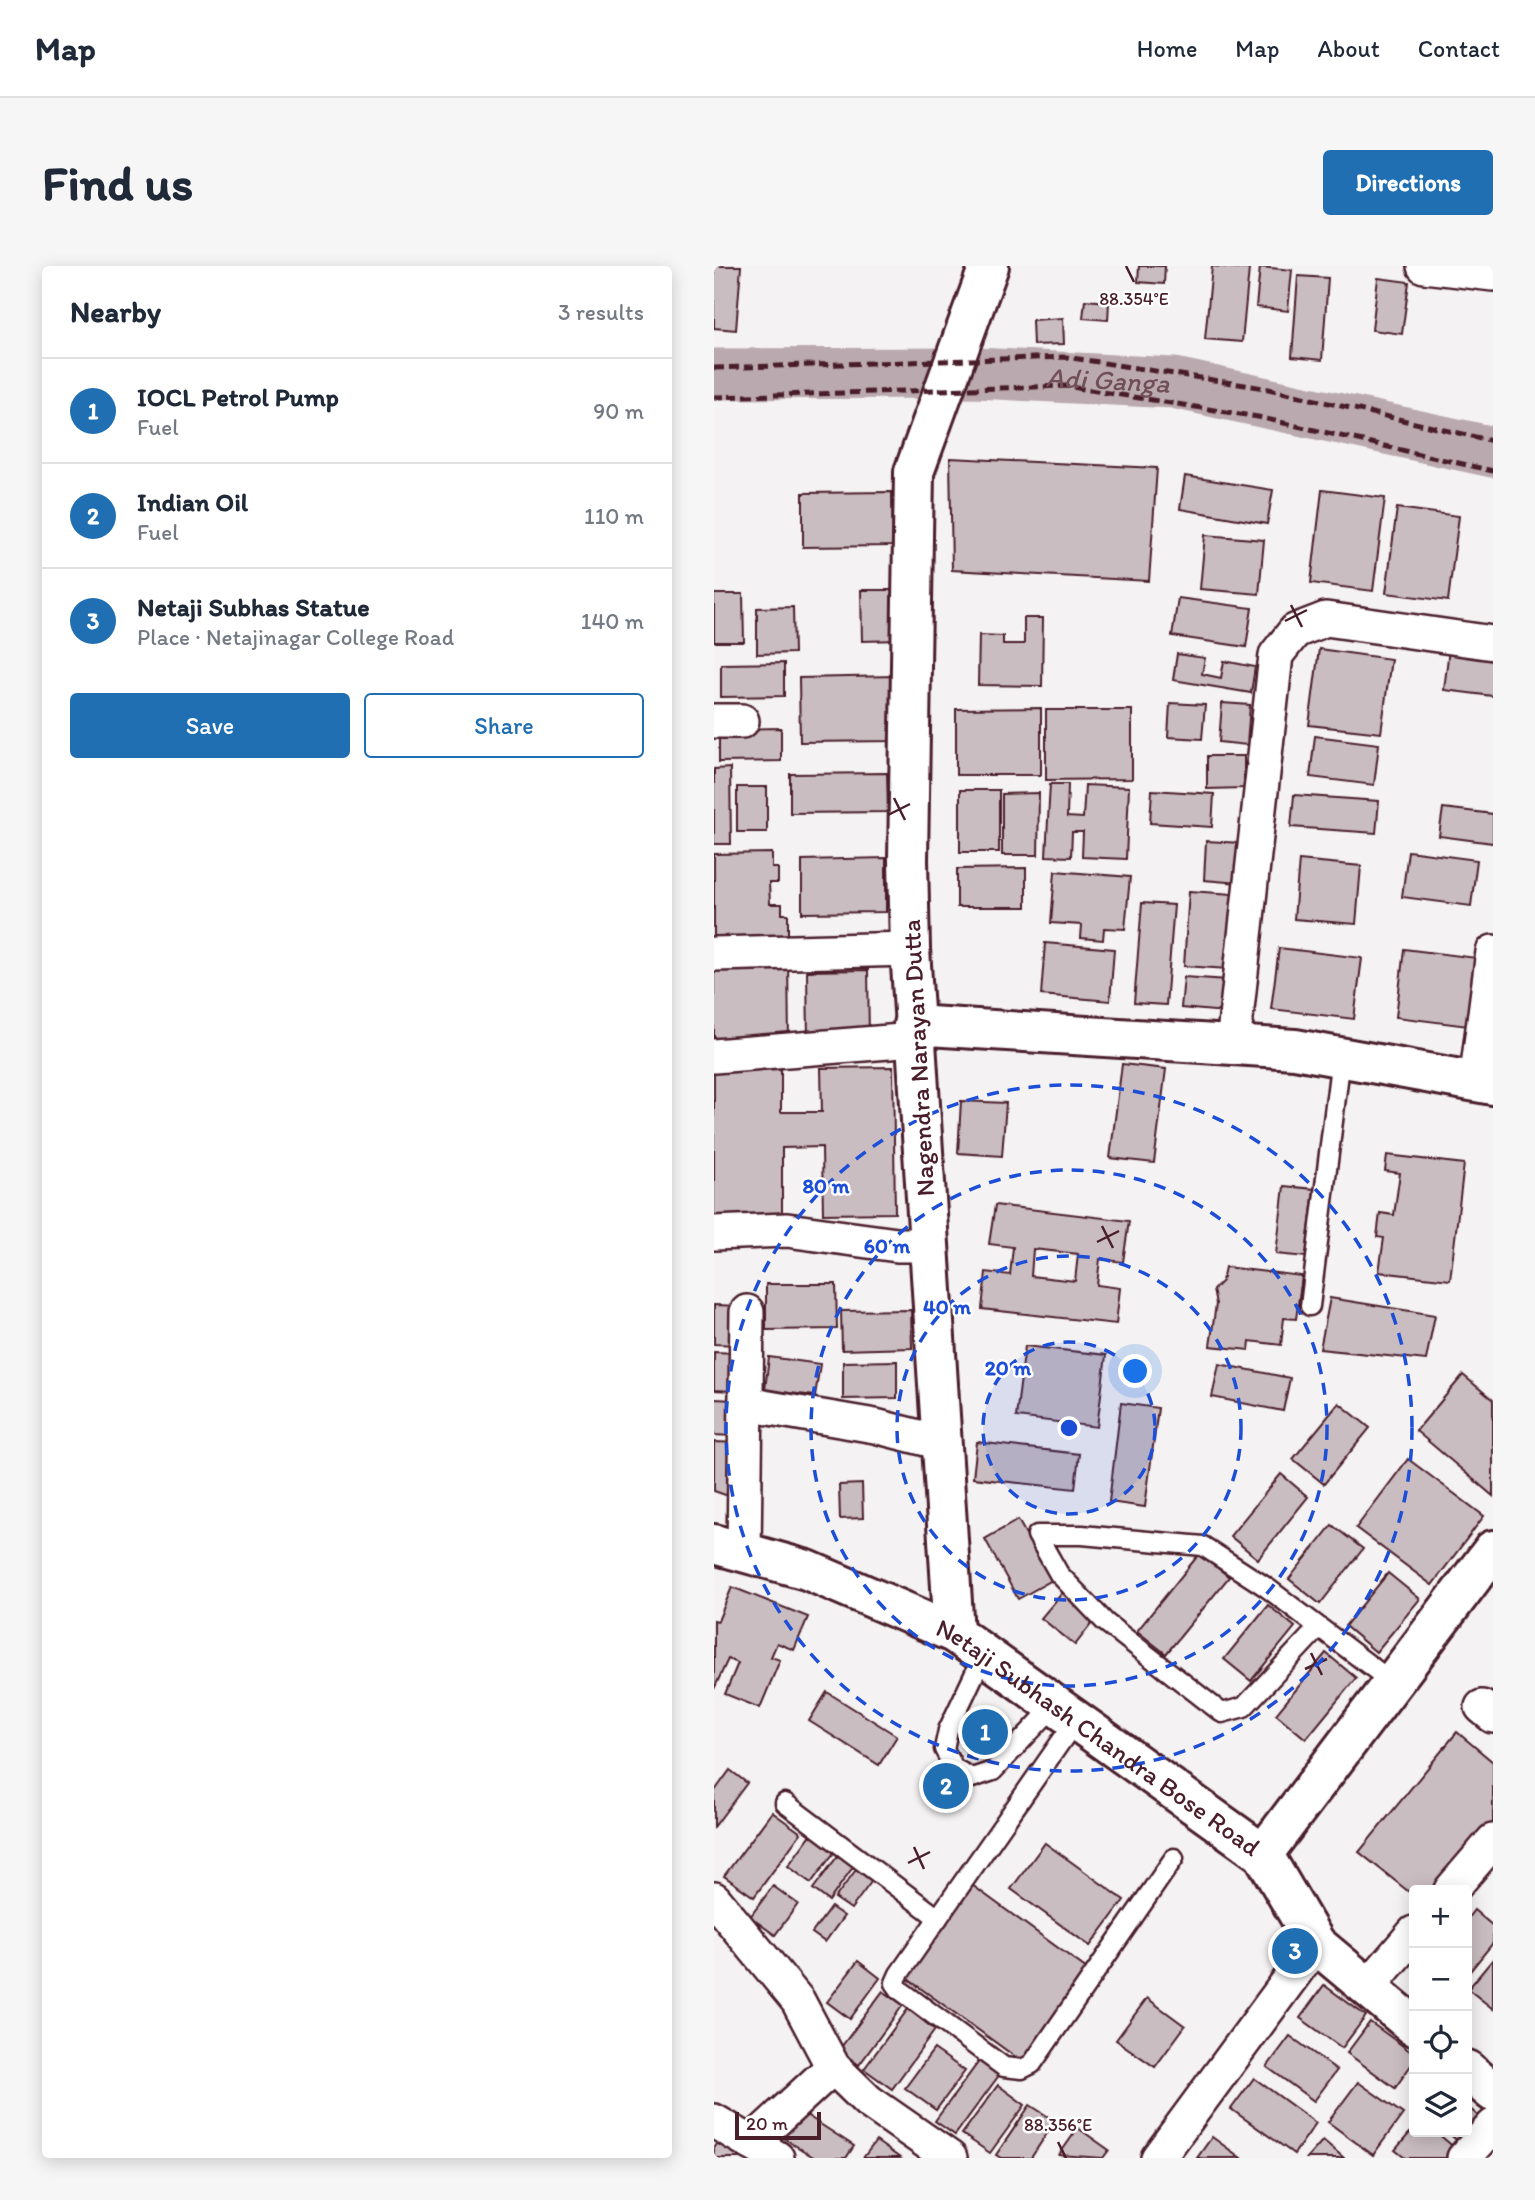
<!DOCTYPE html>
<meta charset="utf-8">
<style>
body{margin:0;font-family:Itim,sans-serif;background:#f6f6f7;color:#1f2937}
.controls{position:absolute;right:21px;bottom:21px;display:grid;overflow:hidden;border-radius:7px;box-shadow:0 4px 18px #0003}
.controls button{width:63px;height:63px;display:grid;place-items:center;padding:0;border:0;border-bottom:2px solid #e0e1e3;background:#fff;color:#1f2937;font:35px sans-serif}
.scale{position:absolute;left:21px;bottom:18px;width:86px;box-sizing:border-box;padding-left:7px;border:4px solid #4a1f2b;border-top:0;font-size:19px;line-height:24px;white-space:nowrap;color:#4a1f2b;-webkit-text-stroke:5px #fff;paint-order:stroke}
.you{position:absolute;left:422px;top:1106px;width:24px;height:24px;margin:-18px;border:5px solid #fff;border-radius:50%;background:#1a73e8;box-shadow:0 0 0 10px #1a73e833}
.badge{display:grid;place-items:center;width:46px;height:46px;border-radius:50%;background:#1f6fb2;color:#fff;font-size:23px;font-weight:700}
.pin{position:absolute;translate:-50% -50%;border:4px solid #fff;box-shadow:0 2px 7px #0006}
.list{margin:0;padding:0;list-style:none}
h2{display:flex;justify-content:space-between;align-items:center;height:91px;margin:0;padding:0 28px;font-size:30px}
h2 small{font-size:23px;font-weight:400;color:#747a83}
.list li{display:grid;grid-template-columns:46px 1fr auto;gap:21px;align-items:center;box-sizing:border-box;height:105px;padding:0 28px;border-top:2px solid #e0e1e3}
.list b{display:block;font-size:26px;white-space:nowrap}
.list p{margin:0;font-size:23px;white-space:nowrap;color:#747a83}
.list em{font-size:23px;font-style:normal;color:#747a83}
.actions{display:flex;gap:14px;padding:21px 28px}
.actions a{flex:1;padding:16px 0;border:2px solid #1f6fb2;border-radius:7px;text-align:center;font-size:24px;color:#1f6fb2}
.actions .main{background:#1f6fb2;color:#fff}
.icon{flex:none;width:38px;height:38px;fill:none;stroke:currentColor;stroke-width:2;stroke-linecap:round;stroke-linejoin:round}
.map{position:relative;flex:none;width:779px;height:1892px;overflow:hidden;border-radius:7px}
header{display:flex;align-items:center;gap:42px;box-sizing:border-box;height:98px;padding:0 35px;background:#fff;border-bottom:2px solid #e0e1e3}
header strong{font-size:33px}
nav{display:flex;gap:38px;margin-inline-start:auto;font-size:24px}
.intro{display:flex;align-items:center;justify-content:space-between;box-sizing:border-box;height:168px;padding:0 42px}
h1{margin:0;font-size:49px}
.button{padding:18px 32px;border-radius:7px;background:#1f6fb2;color:#fff;font-size:24px;font-weight:700}
main{display:flex;gap:42px;padding:0 42px}
aside{flex:1;background:#fff;border-radius:7px;box-shadow:0 4px 18px #0003}
.map>svg:first-child{display:block}
.lines{fill:none;stroke-linecap:round;stroke-linejoin:round}
.river{stroke:#baa9ae;stroke-width:51}
.building{fill:#cabdc1;stroke:#4a1f2b;stroke-width:2;fill-rule:evenodd}
.service-casing{stroke:#4a1f2b;stroke-width:23}
.minor-casing{stroke:#4a1f2b;stroke-width:38}
.tertiary-casing{stroke:#4a1f2b;stroke-width:44}
.primary-casing{stroke:#4a1f2b;stroke-width:44}
.service{stroke:#fff;stroke-width:18}
.minor{stroke:#fff;stroke-width:33}
.tertiary{stroke:#fff;stroke-width:38}
.primary{stroke:#fff;stroke-width:38}
.rail{stroke:#4a1f2b;stroke-width:5;stroke-dasharray:10 5;stroke-linecap:butt}
.ticks{fill:none;stroke:#4a1f2b;stroke-width:2.5}
.ring{fill:none;stroke:#1d4ed8;stroke-width:3.5;stroke-dasharray:12 9}
.labels{text-anchor:middle;dominant-baseline:central;stroke-width:5;stroke-linejoin:round;paint-order:stroke}
.street-label{font-size:26px;fill:#4a1f2b;stroke:#fff}
.water-label{font-size:28px;font-style:italic;fill:#714f59;stroke:#fff}
.ticks-label{font-size:18px;text-anchor:middle;fill:#4a1f2b;stroke:#fff;stroke-width:5;stroke-linejoin:round;paint-order:stroke}
.centre{fill:#1d4ed8;stroke:#fff;stroke-width:3.5}
.ring-label{font-size:21px;text-anchor:middle;font-weight:bold;fill:#1d4ed8;stroke:#fff;stroke-width:5;stroke-linejoin:round;paint-order:stroke}
</style>
<header>
<strong>Map</strong>
<nav><a>Home</a><a>Map</a><a>About</a><a>Contact</a></nav>
</header>
<div class="intro"><h1>Find us</h1><a class="button">Directions</a></div>
<main>
<aside>
<h2>Nearby<small>3 results</small></h2>
<ul class="list">
<li><span class="badge">1</span><div><b>IOCL Petrol Pump</b><p>Fuel</p></div><em>90 m</em></li>
<li><span class="badge">2</span><div><b>Indian Oil</b><p>Fuel</p></div><em>110 m</em></li>
<li><span class="badge">3</span><div><b>Netaji Subhas Statue</b><p>Place · Netajinagar College Road</p></div><em>140 m</em></li>
</ul>
<div class="actions"><a class="main">Save</a><a>Share</a></div>
</aside>
<div class="map">
<svg width="779" height="1892" viewBox="0 0 779 1892">
<rect width="100%" height="100%" fill="#f4f2f2"/>
<filter id="ink" filterUnits="userSpaceOnUse"><feTurbulence type="fractalNoise" baseFrequency=".0143" numOctaves="2"/><feDisplacementMap in="SourceGraphic" scale="14" xChannelSelector="R" yChannelSelector="G"/><feConvolveMatrix kernelMatrix="1 2 1 2 8 2 1 2 1" color-interpolation-filters="sRGB"/></filter>
<g filter="url(#ink)">
<g class="lines">
<!-- river -->
<path class="river" id="s1" d="M0,108L262,107L460,117L779,186"/>
</g>
<!-- building -->
<g class="building">
<path d="M0,0H27L22,64L0,62Z"/>
<path d="M425,0H451L450,18L424,16Z"/>
<path d="M498,0L535,3L528,76L491,73Z"/>
<path d="M546,1L578,4L574,45L542,41Z"/>
<path d="M584,10L614,12L608,94L578,91Z"/>
<path d="M664,12L695,16L688,68L658,64Z"/>
<path d="M371,34L395,36L394,54L369,52Z"/>
<path d="M349,52L350,78L319,79L318,54Z"/>
<path d="M236,192L443,202L435,315L238,304Z"/>
<path d="M471,210L559,224L553,258L466,243Z"/>
<path d="M608,224L671,232L659,325L597,317Z"/>
<path d="M178,226L179,280L89,281V227Z"/>
<path d="M683,242L745,250L734,335L672,327Z"/>
<path d="M491,269L550,274L545,328L486,323Z"/>
<path d="M147,324H186L187,374L148,375Z"/>
<path d="M0,328H29L30,376H0Z"/>
<path d="M464,332L538,342L532,381L458,370Z"/>
<path d="M79,341L80,387L43,388V342Z"/>
<path d="M310,352H329L328,420L264,419L265,369L289,370V378H310Z"/>
<path d="M736,375L779,381V430L730,424Z"/>
<path d="M605,383L677,393L667,467L595,459Z"/>
<path d="M463,388L491,392L488,408L507,412L510,395L541,401L537,427L459,414Z"/>
<path d="M70,397V430L7,431V398Z"/>
<path d="M181,410L182,475L86,476L85,412Z"/>
<path d="M456,437L491,439L488,473L454,471Z"/>
<path d="M508,437L536,439L533,479L505,476Z"/>
<path d="M327,442V509H242V443Z"/>
<path d="M332,444H418V513L332,514Z"/>
<path d="M67,462V495L5,496V463Z"/>
<path d="M601,470L665,478L660,519L596,511Z"/>
<path d="M493,490H530V522L493,523Z"/>
<path d="M16,502L17,578H0V503Z"/>
<path d="M173,507L174,546L76,547V508Z"/>
<path d="M336,518H354L353,551L369,552L371,519L415,521L412,593L368,591L369,566H358L357,591L332,590Z"/>
<rect x="23" y="521" width="30" height="45"/>
<rect x="246" y="524" width="39" height="62"/>
<path d="M438,524L500,528L498,561L436,557Z"/>
<path d="M325,527L324,589H288V528Z"/>
<path d="M580,529L665,535L662,567L577,561Z"/>
<path d="M729,542L779,548V577L725,570Z"/>
<path d="M492,575L528,577L525,617L490,614Z"/>
<path d="M694,585L763,594L757,640L688,631Z"/>
<path d="M58,587V602H64V617H55L56,638H68V648H74V674L0,675V588Z"/>
<path d="M172,592V646L88,647V594Z"/>
<path d="M585,594L647,600L642,658L580,653Z"/>
<path d="M312,602V641H243V603Z"/>
<path d="M341,605L416,611L411,663L390,662L389,674L367,672L368,659L337,657Z"/>
<path d="M475,625L519,628L514,703L470,700Z"/>
<path d="M428,637L460,639L452,739L420,737Z"/>
<path d="M331,677L400,683L396,735L327,729Z"/>
<path d="M565,682L648,692L640,753L557,743Z"/>
<path d="M690,683L763,692L754,760L682,751Z"/>
<path d="M74,691L75,778L0,779V693Z"/>
<path d="M154,704L155,772L94,773L93,705Z"/>
<path d="M470,711L514,714L511,746L467,742Z"/>
<path d="M408,798L452,803L440,897L396,892Z"/>
<path d="M179,801L181,947L109,948L108,881L68,882V950L0,951V804L67,803V846H108L107,802Z"/>
<path d="M247,835L292,837L288,890L244,887Z"/>
<path d="M673,889L750,898L736,1014L665,1006L670,972L663,971L666,947L680,949L686,907L671,905Z"/>
<path d="M570,920L600,923L592,991L562,988Z"/>
<path d="M281,939L415,955L409,996L386,993L383,1019L406,1022L402,1058L268,1043L272,1006L296,1009L299,981L275,978ZM319,983L364,988L361,1015L317,1010Z"/>
<path d="M511,1001L588,1010L582,1053L570,1052L567,1079L536,1075L535,1084L496,1080L502,1038L499,1024L508,1015Z"/>
<path d="M52,1018H122L123,1063L52,1064Z"/>
<path d="M616,1032L721,1049L712,1094L606,1083Z"/>
<path d="M0,1039L27,1040L25,1079L0,1078Z"/>
<path d="M197,1044L198,1082L128,1084L127,1045Z"/>
<path d="M311,1080L392,1089L383,1161L302,1151Z"/>
<path d="M0,1086L22,1087L20,1125L0,1124Z"/>
<path d="M55,1091L106,1098L101,1130L51,1124Z"/>
<path d="M183,1095V1132L129,1133V1096Z"/>
<path d="M505,1098L576,1112L569,1145L498,1131Z"/>
<path d="M749,1109L779,1134V1230L702,1165Z"/>
<path d="M0,1133L21,1134L19,1170L0,1169Z"/>
<path d="M407,1137L444,1142L431,1241L395,1236Z"/>
<path d="M625,1137L656,1162L610,1218L579,1193Z"/>
<path d="M0,1176L26,1177L20,1232L0,1225Z"/>
<path d="M263,1176L365,1188L361,1223L259,1212Z"/>
<path d="M694,1193L770,1250L718,1319L642,1262Z"/>
<path d="M567,1208L594,1231L544,1293L516,1270Z"/>
<path d="M148,1218L149,1252L126,1253L125,1219Z"/>
<path d="M304,1254L338,1314L304,1333L271,1273Z"/>
<path d="M618,1259L649,1283L606,1338L575,1313Z"/>
<path d="M486,1287L515,1311L452,1388L423,1365Z"/>
<path d="M674,1307L706,1333L662,1386L631,1360Z"/>
<path d="M18,1321L94,1351L80,1384L63,1377L57,1391L66,1394L46,1442L11,1428L24,1397L14,1393L0,1423V1354L4,1355Z"/>
<path d="M349,1326L382,1352L361,1379L327,1352Z"/>
<path d="M554,1339L581,1361L537,1415L510,1393Z"/>
<path d="M612,1387L642,1412L592,1473L562,1448Z"/>
<path d="M113,1426L183,1470L165,1499L95,1455Z"/>
<path d="M743,1466L779,1496V1563L729,1624H700V1630L645,1586Z"/>
<path d="M16,1504L33,1517L0,1561V1526Z"/>
<path d="M58,1546L87,1567L40,1631L10,1610Z"/>
<path d="M101,1563L125,1580L97,1617L74,1600Z"/>
<path d="M331,1577L410,1634L376,1680L297,1623Z"/>
<path d="M126,1587L141,1598L115,1635L99,1623Z"/>
<path d="M144,1601L160,1612L137,1643L121,1632Z"/>
<path d="M258,1619L377,1706L310,1797L191,1711Z"/>
<path d="M59,1620L84,1638L61,1669L36,1651Z"/>
<path d="M117,1641L130,1650L111,1676L98,1667Z"/>
<path d="M760,1644L779,1660V1677L753,1709V1653Z"/>
<path d="M779,1693V1743L754,1723Z"/>
<path d="M144,1695L166,1712L136,1753L113,1736Z"/>
<path d="M610,1719L652,1750L628,1782L586,1752Z"/>
<path d="M169,1725L189,1739L145,1799L125,1784Z"/>
<path d="M433,1732L471,1760L441,1801L402,1774Z"/>
<path d="M194,1743L221,1764L178,1823L150,1803Z"/>
<path d="M656,1756L700,1788V1795L681,1822L633,1787Z"/>
<path d="M576,1770L623,1804L600,1835L553,1801Z"/>
<path d="M220,1783L251,1805L222,1844L191,1822Z"/>
<path d="M266,1794L286,1808L241,1869L221,1855Z"/>
<path d="M540,1812L602,1857L580,1888L517,1843Z"/>
<path d="M644,1816L689,1848L659,1889L614,1856Z"/>
<path d="M284,1819L311,1839L276,1887L248,1868Z"/>
<path d="M316,1839L341,1855L317,1892H287L282,1889Z"/>
<path d="M753,1840L772,1857L751,1881L733,1866H753Z"/>
<path d="M83,1843L140,1880L132,1892H101L65,1869Z"/>
<path d="M364,1862L395,1884L389,1892L345,1889Z"/>
<path d="M700,1862V1866H722L741,1882L732,1892H691L681,1884Z"/>
<path d="M8,1870L41,1892H0V1881Z"/>
<path d="M498,1871L527,1892H483Z"/>
<path d="M609,1874L630,1892H593Z"/>
<path d="M162,1875L186,1892H149Z"/>
</g>
<g class="lines">
<defs>
<g id="service">
<path d="M596,1040L627,791"/>
<path d="M605,1361L530,1441L508,1447L391,1356L345,1308L323,1269H368L489,1280L552,1321L679,1417"/>
<path d="M270,1388L234,1464L230,1483L240,1502L258,1512L279,1505L341,1439"/>
<path d="M362,1454L185,1708L181,1717L186,1724L290,1801L308,1803L318,1798L460,1592"/>
<path d="M71,1537L224,1652"/>
</g>
<g id="minor">
<path d="M710,0L779,8"/>
<path d="M0,455H28"/>
<path d="M0,688L196,683"/>
<path d="M519,779L562,389L581,365L612,353L779,377"/>
<path d="M0,790L200,774"/>
<path d="M762,816L779,686"/>
<path d="M0,967L73,964L183,979H216"/>
<path d="M32,1138L161,1160L228,1177"/>
<path d="M30,1287L33,1046"/>
<path d="M768,1441L779,1450"/>
<path d="M737,1624L779,1575"/>
<path d="M0,1633L84,1735L119,1801L154,1835L236,1892"/>
<path d="M654,1721L700,1667"/>
<path d="M0,1855L63,1892"/>
<path d="M37,1877L119,1801"/>
<path d="M444,1892L602,1678"/>
<path d="M750,1892L779,1860"/>
</g>
<g id="tertiary">
<path d="M199,759L581,783L779,819"/>
<path d="M240,1367L196,683L194,594L200,206L275,0"/>
<path d="M549,1588L779,1284"/>
</g>
<g id="primary">
<path id="s2" d="M0,1278L93,1304L240,1367L549,1588L602,1678L700,1760"/>
<path d="M753,1804L779,1826"/>
</g>
</defs>
<!-- service casing -->
<use href="#service" class="service-casing"/>
<!-- minor casing -->
<use href="#minor" class="minor-casing"/>
<!-- tertiary casing -->
<use href="#tertiary" class="tertiary-casing"/>
<!-- primary casing -->
<use href="#primary" class="primary-casing"/>
<!-- service -->
<use href="#service" class="service"/>
<!-- minor -->
<use href="#minor" class="minor"/>
<!-- tertiary -->
<use href="#tertiary" class="tertiary"/>
<!-- primary -->
<use href="#primary" class="primary"/>
<!-- rail -->
<g class="rail">
<path d="M0,102L352,91L550,122L779,175"/>
<path d="M0,131L351,120L544,151L779,205"/>
</g>
</g>
</g>
<!-- ticks -->
<path class="ticks" d="M412,0L420,16M577,339L588,361M571,355L593,344M180,532L191,554M174,549L196,538M388,960L399,982M383,976L405,965M597,1387L608,1409M591,1403L613,1393M200,1581L210,1603M194,1597L216,1586M344,1876L352,1892"/>
<!-- distance rings -->
<circle cx="355" cy="1162" r="86" fill="#1d4ed8" fill-opacity=".12"/>
<g class="ring">
<circle cx="355" cy="1162" r="86"/>
<circle cx="355" cy="1162" r="172"/>
<circle cx="355" cy="1162" r="258"/>
<circle cx="355" cy="1162" r="343"/>
</g>
<g class="labels">
<!-- street labels -->
<g class="street-label">
<text transform="translate(204 792) rotate(-93)">Nagendra Narayan Dutta</text>
<text stroke="none"><textPath href="#s2" startOffset="434">Netaji Subhash Chandra Bose Road</textPath></text>
</g>
<!-- water labels -->
<g class="water-label">
<text stroke="none"><textPath href="#s1" startOffset="394">Adi Ganga</textPath></text>
</g>
</g>
<g class="ticks-label">
<text x="420" y="39">88.354°E</text>
<text x="344" y="1865">88.356°E</text>
</g>
<circle cx="355" cy="1162" r="10" class="centre"/>
<g class="ring-label">
<text x="112" y="927">80 m</text>
<text x="173" y="987">60 m</text>
<text x="233" y="1048">40 m</text>
<text x="294" y="1109">20 m</text>
</g>
</svg>
<div class="controls">
<button>+</button>
<button>−</button>
<button><svg class="icon" aria-label="locate" viewBox="0 0 24 24"><circle cx="12" cy="12" r="6"/><path d="M12 2v4M12 18v4M2 12h4M18 12h4"/></svg></button>
<button><svg class="icon" aria-label="layers" viewBox="0 0 24 24"><path d="M12 4l9 5-9 5-9-5zM3 14l9 5 9-5"/></svg></button>
</div>
<div class="scale">20 m</div>
<div class="you"></div>
<div class="pin badge" style="left:271px;top:1466px">1</div>
<div class="pin badge" style="left:232px;top:1520px">2</div>
<div class="pin badge" style="left:581px;top:1685px">3</div>
</div>
</main>
